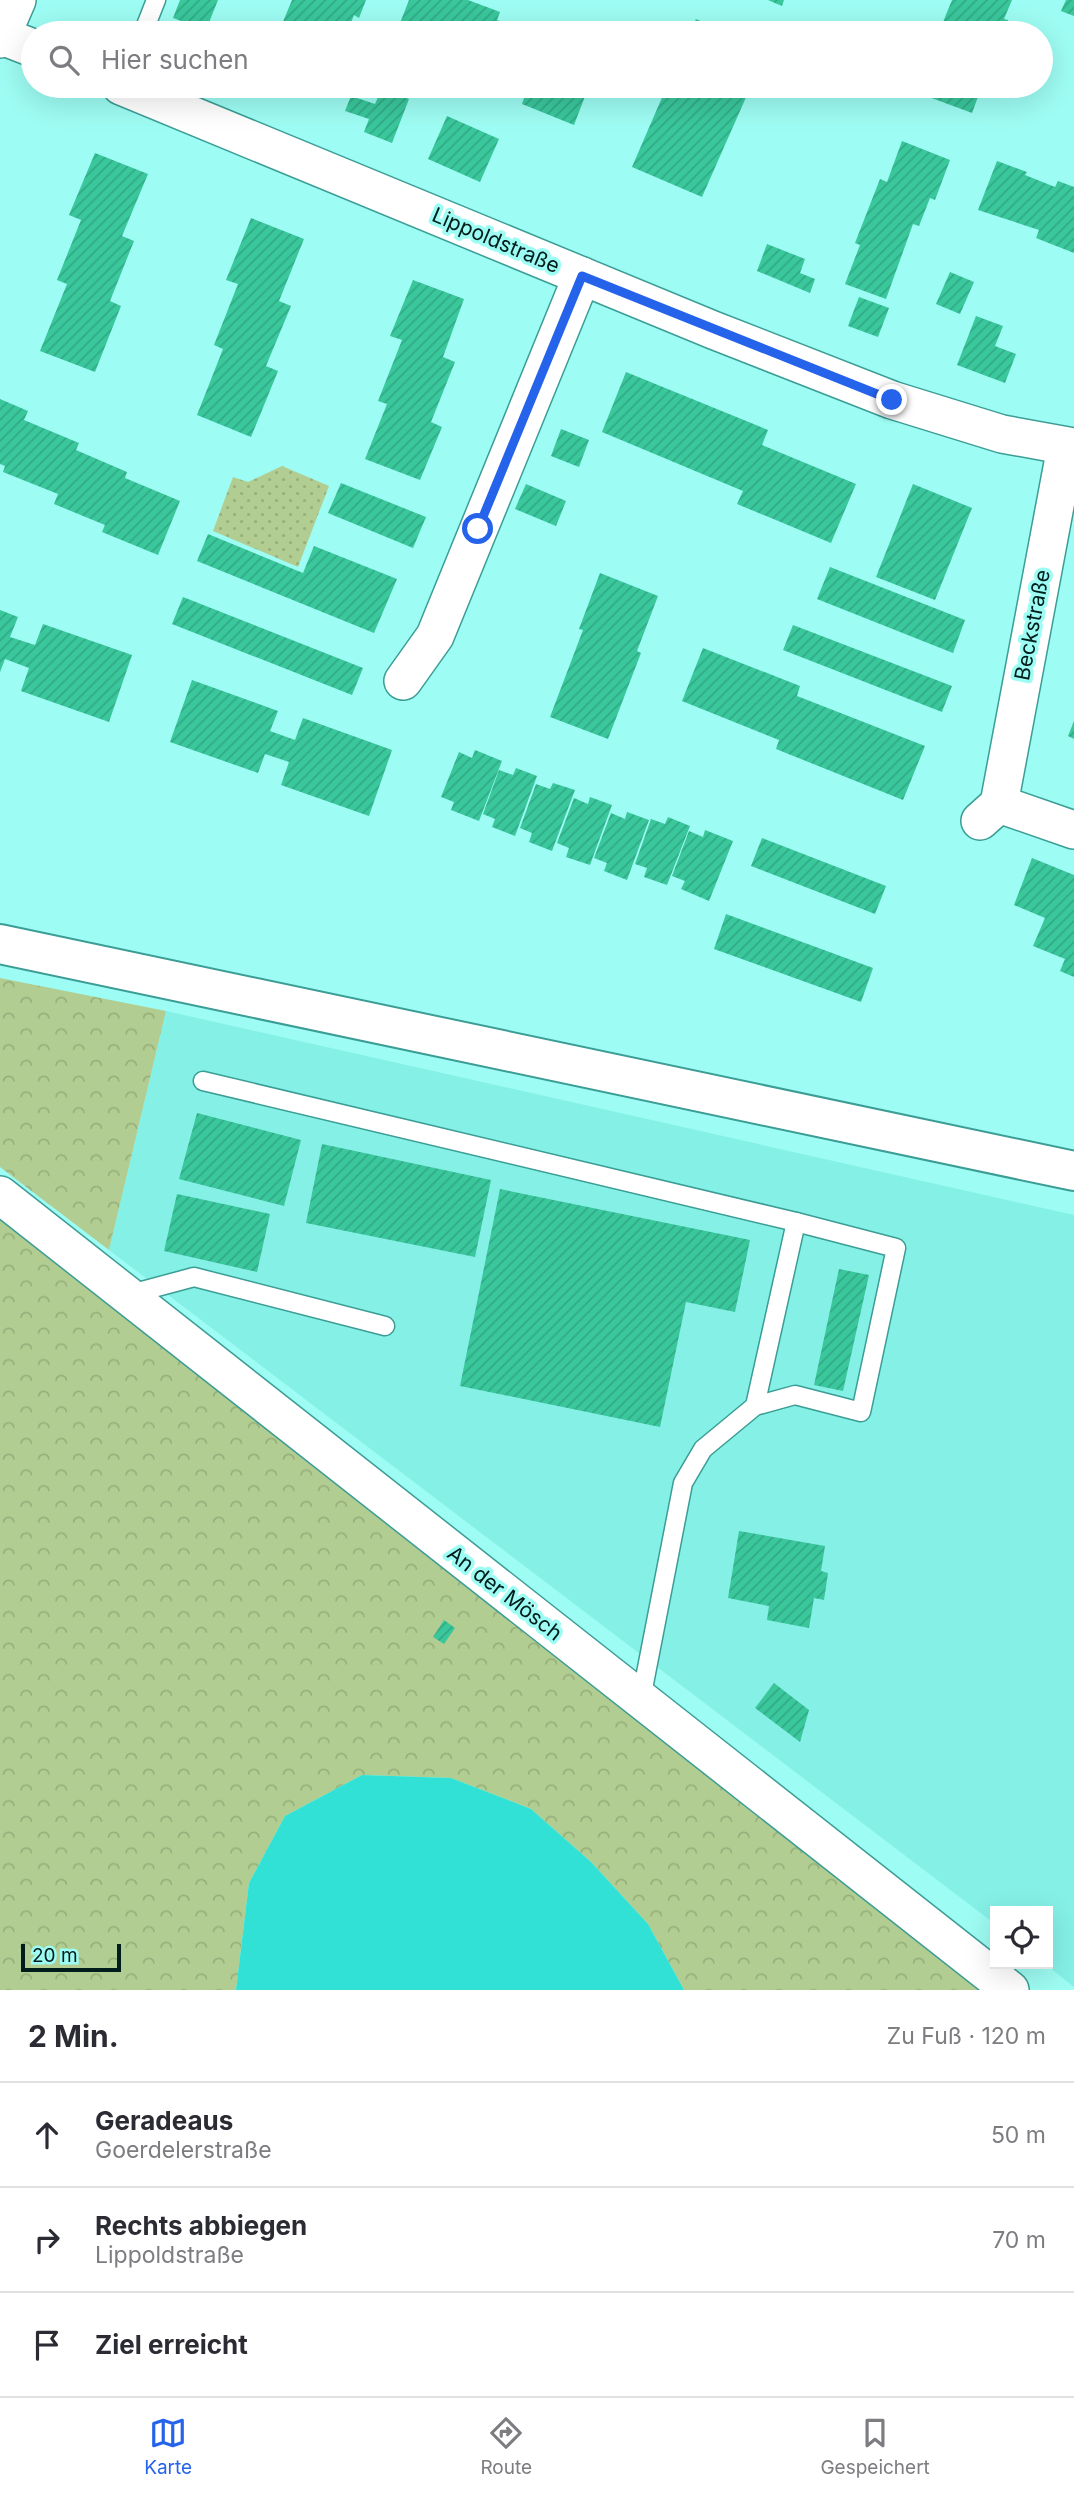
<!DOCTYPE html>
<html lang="de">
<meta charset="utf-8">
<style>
body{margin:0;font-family:Inter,sans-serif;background:#f2f2f3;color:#2b2b33}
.controls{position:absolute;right:21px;bottom:21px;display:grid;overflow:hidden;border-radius:0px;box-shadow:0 7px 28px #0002}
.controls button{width:63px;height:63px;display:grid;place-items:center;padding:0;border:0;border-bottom:2px solid #e1e1e2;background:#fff;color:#2b2b33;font:35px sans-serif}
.scale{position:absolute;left:21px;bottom:18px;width:100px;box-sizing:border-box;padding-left:7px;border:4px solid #001d1b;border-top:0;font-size:19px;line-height:24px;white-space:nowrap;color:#001d1b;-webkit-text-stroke:5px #9dfcf3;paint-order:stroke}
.stop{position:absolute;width:21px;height:21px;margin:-16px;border:5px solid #2563eb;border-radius:50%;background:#fff}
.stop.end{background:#2563eb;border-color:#fff;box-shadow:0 2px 7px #0008}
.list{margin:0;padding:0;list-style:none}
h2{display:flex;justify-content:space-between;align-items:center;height:91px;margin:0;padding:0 28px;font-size:30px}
h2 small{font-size:23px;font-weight:400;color:#7c7c81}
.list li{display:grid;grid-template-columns:46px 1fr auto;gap:21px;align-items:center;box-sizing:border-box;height:105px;padding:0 28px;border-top:2px solid #e1e1e2}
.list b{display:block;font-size:26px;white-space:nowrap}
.list p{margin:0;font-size:23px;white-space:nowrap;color:#7c7c81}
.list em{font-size:23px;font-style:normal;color:#7c7c81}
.icon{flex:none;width:38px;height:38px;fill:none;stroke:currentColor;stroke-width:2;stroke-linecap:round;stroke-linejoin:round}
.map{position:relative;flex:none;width:1074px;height:1990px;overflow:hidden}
.search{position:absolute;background:#fff;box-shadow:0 7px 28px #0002;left:21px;right:21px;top:21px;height:77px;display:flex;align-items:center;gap:18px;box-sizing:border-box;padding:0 24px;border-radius:38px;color:#7c7c81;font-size:26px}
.sheet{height:406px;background:#fff}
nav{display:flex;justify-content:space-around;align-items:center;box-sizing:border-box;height:98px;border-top:2px solid #e1e1e2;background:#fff;font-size:19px;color:#7c7c81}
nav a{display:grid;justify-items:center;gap:4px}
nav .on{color:#2563eb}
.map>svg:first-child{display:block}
.built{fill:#85f0e6}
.forest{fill:url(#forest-crowns)}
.park{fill:url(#park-dots)}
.water{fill:#31e1d5}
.building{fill:url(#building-hatch)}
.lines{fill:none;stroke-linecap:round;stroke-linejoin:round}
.service-casing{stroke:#3b9d95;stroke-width:21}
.minor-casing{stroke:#3b9d95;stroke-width:40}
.tertiary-casing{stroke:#3b9d95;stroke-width:42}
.service{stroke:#fff;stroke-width:18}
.minor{stroke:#fff;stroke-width:37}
.tertiary{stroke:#fff;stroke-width:38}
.route{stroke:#2563eb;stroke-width:9}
.labels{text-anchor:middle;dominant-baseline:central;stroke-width:7;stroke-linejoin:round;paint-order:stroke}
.street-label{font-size:21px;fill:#001d1b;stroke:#9dfcf3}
</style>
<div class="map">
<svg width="1074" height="1990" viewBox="0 0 1074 1990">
<defs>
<pattern id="forest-crowns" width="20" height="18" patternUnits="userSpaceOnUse" patternTransform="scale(1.75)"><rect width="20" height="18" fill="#b2cd91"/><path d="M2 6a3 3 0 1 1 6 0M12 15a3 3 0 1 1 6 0" fill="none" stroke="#97b07c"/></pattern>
<pattern id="park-dots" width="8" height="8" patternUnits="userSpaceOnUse" patternTransform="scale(1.75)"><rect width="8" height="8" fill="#b2cd91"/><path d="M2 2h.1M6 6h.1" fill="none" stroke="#97b07c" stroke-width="1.8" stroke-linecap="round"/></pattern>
<pattern id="building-hatch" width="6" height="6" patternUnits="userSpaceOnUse" patternTransform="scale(1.75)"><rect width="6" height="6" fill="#3ac79c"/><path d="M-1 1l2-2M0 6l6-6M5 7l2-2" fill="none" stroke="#31aa86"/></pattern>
</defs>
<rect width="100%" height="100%" fill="#9dfcf3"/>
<!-- built -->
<path class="built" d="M166,1011L1074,1215V1987L1045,1964H1048V1911H995V1924L109,1250Z"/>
<!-- forest -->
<g class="forest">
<path d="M0,978L166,1011L109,1250L0,1167Z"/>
<path d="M0,1214L993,1990H684L648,1924L591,1862L531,1809L451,1778L362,1775L285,1816L249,1883L236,1990H0Z"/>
</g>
<!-- park -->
<path class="park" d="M282,466L329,486L298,567L213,531L233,477L248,482Z"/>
<!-- water -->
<path class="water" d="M362,1775L451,1778L531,1809L591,1862L648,1924L684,1990H236L249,1883L285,1816Z"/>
<!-- building -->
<g class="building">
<path d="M180,0H218L206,30L173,18Z"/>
<path d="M292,0H366L359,18L354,15L347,33H291L280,29Z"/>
<path d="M409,0H468L500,12L497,20L531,33H402L397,31Z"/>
<path d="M768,0H784L782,6Z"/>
<path d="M952,0H1012L1004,19L1008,20L1002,33H944L946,29L941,27Z"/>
<path d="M1066,0H1074V16L1061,11Z"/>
<path d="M696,19L728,33H690Z"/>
<path d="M495,86H589L574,125L522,104L524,98Z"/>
<path d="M667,86H751L702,197L632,167Z"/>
<path d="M933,86H982L972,113L929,97Z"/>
<path d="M382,88L409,99L392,143L364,132L369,119L345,111L351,96L375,104Z"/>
<path d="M447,116L499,139L480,182L428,159Z"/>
<path d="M902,141L950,160L935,200L930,198L919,226L913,224L886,299L845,284L860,245L855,243L880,179L887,182Z"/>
<path d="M95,153L148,174L122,236L134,241L110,301L121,306L95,372L40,351L67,284L57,280L81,220L69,215Z"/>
<path d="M997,161L1027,172L1025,175L1055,187L1058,181L1074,187V253L1036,238L1039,230L978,210Z"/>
<path d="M251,218L304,239L279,301L291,306L266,366L278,371L251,437L197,415L223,349L214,345L238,284L226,280Z"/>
<path d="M767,244L805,259L800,273L815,279L810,293L757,271Z"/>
<path d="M950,272L974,282L960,314L936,304Z"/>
<path d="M413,280L464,299L443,357L455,362L431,422L442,427L420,480L365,459L387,404L378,401L402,340L390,336Z"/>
<path d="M859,297L889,308L878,337L848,326Z"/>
<path d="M976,316L1003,326L995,346L1016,354L1005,383L957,365Z"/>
<path d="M626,372L768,430L762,445L856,484L831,543L737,504L743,491L602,432Z"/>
<path d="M0,399L28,411L24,420L79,443L76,450L127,472L125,478L180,501L158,555L102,532L105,525L54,504L58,494L3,472L5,466L0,464Z"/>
<path d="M561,429L589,440L579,467L551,456Z"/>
<path d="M341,483L426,517L413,548L328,513Z"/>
<path d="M526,484L566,501L556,526L515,509Z"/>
<path d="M913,484L972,508L935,600L876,577Z"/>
<path d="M208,534L303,573L314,546L397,579L374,633L197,561Z"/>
<path d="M830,567L965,620L953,653L817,599Z"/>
<path d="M600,573L658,596L637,651L641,653L608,739L550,717L583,630L579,629Z"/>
<path d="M183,597L363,668L352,695L172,624Z"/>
<path d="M0,610L18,617L10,637L35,645L43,624L132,655L109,722L21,691L29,668L5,659L0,672Z"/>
<path d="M793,625L952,686L942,712L783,650Z"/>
<path d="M703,648L800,686L797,696L925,746L903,800L776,749L779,740L682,701Z"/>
<path d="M192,680L278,711L270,731L295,740L303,718L392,750L369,816L281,785L289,762L265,754L258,773L170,742Z"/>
<path d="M1074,721V739L1068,736Z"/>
<path d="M475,750L502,761L479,821L451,810L454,802L441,797L459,752L472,758Z"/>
<path d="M516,768L537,776L515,836L492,827L495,819L483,814L499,770L513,775Z"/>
<path d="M553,783L575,790L552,851L529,842L532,833L520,828L536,784L550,789Z"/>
<path d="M590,797L612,805L590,865L566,857L569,848L557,843L574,798L588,804Z"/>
<path d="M627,812L649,820L627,880L604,871L607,863L594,858L611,813L625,819Z"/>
<path d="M668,817L690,826L667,885L644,877L647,868L635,864L651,819L665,824Z"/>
<path d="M705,830L733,841L709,901L681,889L685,881L672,876L689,831L703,837Z"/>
<path d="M762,838L886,886L875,914L751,866Z"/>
<path d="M1032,858L1074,875V977L1060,971L1065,959L1033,946L1045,918L1014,905Z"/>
<path d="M726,914L873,968L861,1002L714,949Z"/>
<path d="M197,1113L301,1140L284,1206L179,1179Z"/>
<path d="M322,1144L491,1180L475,1257L306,1223Z"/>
<path d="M500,1189L750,1240L735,1312L686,1302L660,1427L460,1386Z"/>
<path d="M177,1194L270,1214L257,1272L164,1251Z"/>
<path d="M839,1269L869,1275L843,1391L814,1385Z"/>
<path d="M739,1531L825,1546L821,1571L828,1573L824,1600L814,1598L809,1628L767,1620L769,1606L728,1598Z"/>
<path d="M444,1620L455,1628L444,1644L433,1637Z"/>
<path d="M774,1683L809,1710L800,1742L755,1708Z"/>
</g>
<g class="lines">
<defs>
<g id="service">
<path d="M143,33L156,0"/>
<path d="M203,1081L796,1222"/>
<path d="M127,1295L194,1277L385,1326"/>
<path d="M641,1699L683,1483L703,1449L755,1406L795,1395L861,1412L896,1248L796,1222L755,1406"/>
</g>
<g id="minor">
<path d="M2,36L33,48"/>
<path d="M0,39L17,0"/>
<path d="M121,86L713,330L892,400L1002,434L1074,447"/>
<path d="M403,681L435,636L582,276"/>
<path d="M999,804L1074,830"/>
<path d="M980,821L999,804L1066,447"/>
<path d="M0,1195L1010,1990"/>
</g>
<path id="tertiary" d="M0,944L1074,1171"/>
</defs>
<!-- service casing -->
<use href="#service" class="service-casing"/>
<!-- minor casing -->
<use href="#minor" class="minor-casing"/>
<!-- tertiary casing -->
<use href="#tertiary" class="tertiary-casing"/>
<!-- service -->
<use href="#service" class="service"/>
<!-- minor -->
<use href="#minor" class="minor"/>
<!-- tertiary -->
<use href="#tertiary" class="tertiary"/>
</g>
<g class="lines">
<!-- route -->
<path class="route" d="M478,529L582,276L892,400"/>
</g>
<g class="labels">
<!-- street labels -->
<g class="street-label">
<text transform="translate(496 240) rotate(23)">Lippoldstraße</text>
<text transform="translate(1032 625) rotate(-79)">Beckstraße</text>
<text transform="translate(505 1593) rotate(38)">An der Mösch</text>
</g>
</g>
</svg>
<div class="controls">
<button><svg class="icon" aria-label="locate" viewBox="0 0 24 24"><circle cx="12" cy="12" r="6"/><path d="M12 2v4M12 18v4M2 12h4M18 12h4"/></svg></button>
</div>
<div class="scale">20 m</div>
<div class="stop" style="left:478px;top:529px"></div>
<div class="stop end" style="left:892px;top:400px"></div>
<div class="search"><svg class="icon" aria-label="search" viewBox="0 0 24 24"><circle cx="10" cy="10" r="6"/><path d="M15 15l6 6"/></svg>Hier suchen</div>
</div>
<section class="sheet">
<h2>2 Min.<small>Zu Fuß · 120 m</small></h2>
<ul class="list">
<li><svg class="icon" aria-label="ahead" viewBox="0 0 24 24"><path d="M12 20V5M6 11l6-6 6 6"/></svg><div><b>Geradeaus</b><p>Goerdelerstraße</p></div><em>50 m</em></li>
<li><svg class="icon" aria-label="right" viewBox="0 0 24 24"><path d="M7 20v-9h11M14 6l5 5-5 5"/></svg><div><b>Rechts abbiegen</b><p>Lippoldstraße</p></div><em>70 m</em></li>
<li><svg class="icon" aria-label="arrive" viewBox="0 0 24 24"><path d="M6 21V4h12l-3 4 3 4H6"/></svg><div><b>Ziel erreicht</b></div></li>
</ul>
</section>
<nav>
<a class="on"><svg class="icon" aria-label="map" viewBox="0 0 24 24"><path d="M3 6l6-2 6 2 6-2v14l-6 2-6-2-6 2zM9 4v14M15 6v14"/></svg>Karte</a>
<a><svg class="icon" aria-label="directions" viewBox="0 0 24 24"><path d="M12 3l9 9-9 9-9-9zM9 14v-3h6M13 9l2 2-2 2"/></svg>Route</a>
<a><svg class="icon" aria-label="saved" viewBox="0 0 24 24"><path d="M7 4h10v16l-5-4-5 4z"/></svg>Gespeichert</a>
</nav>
